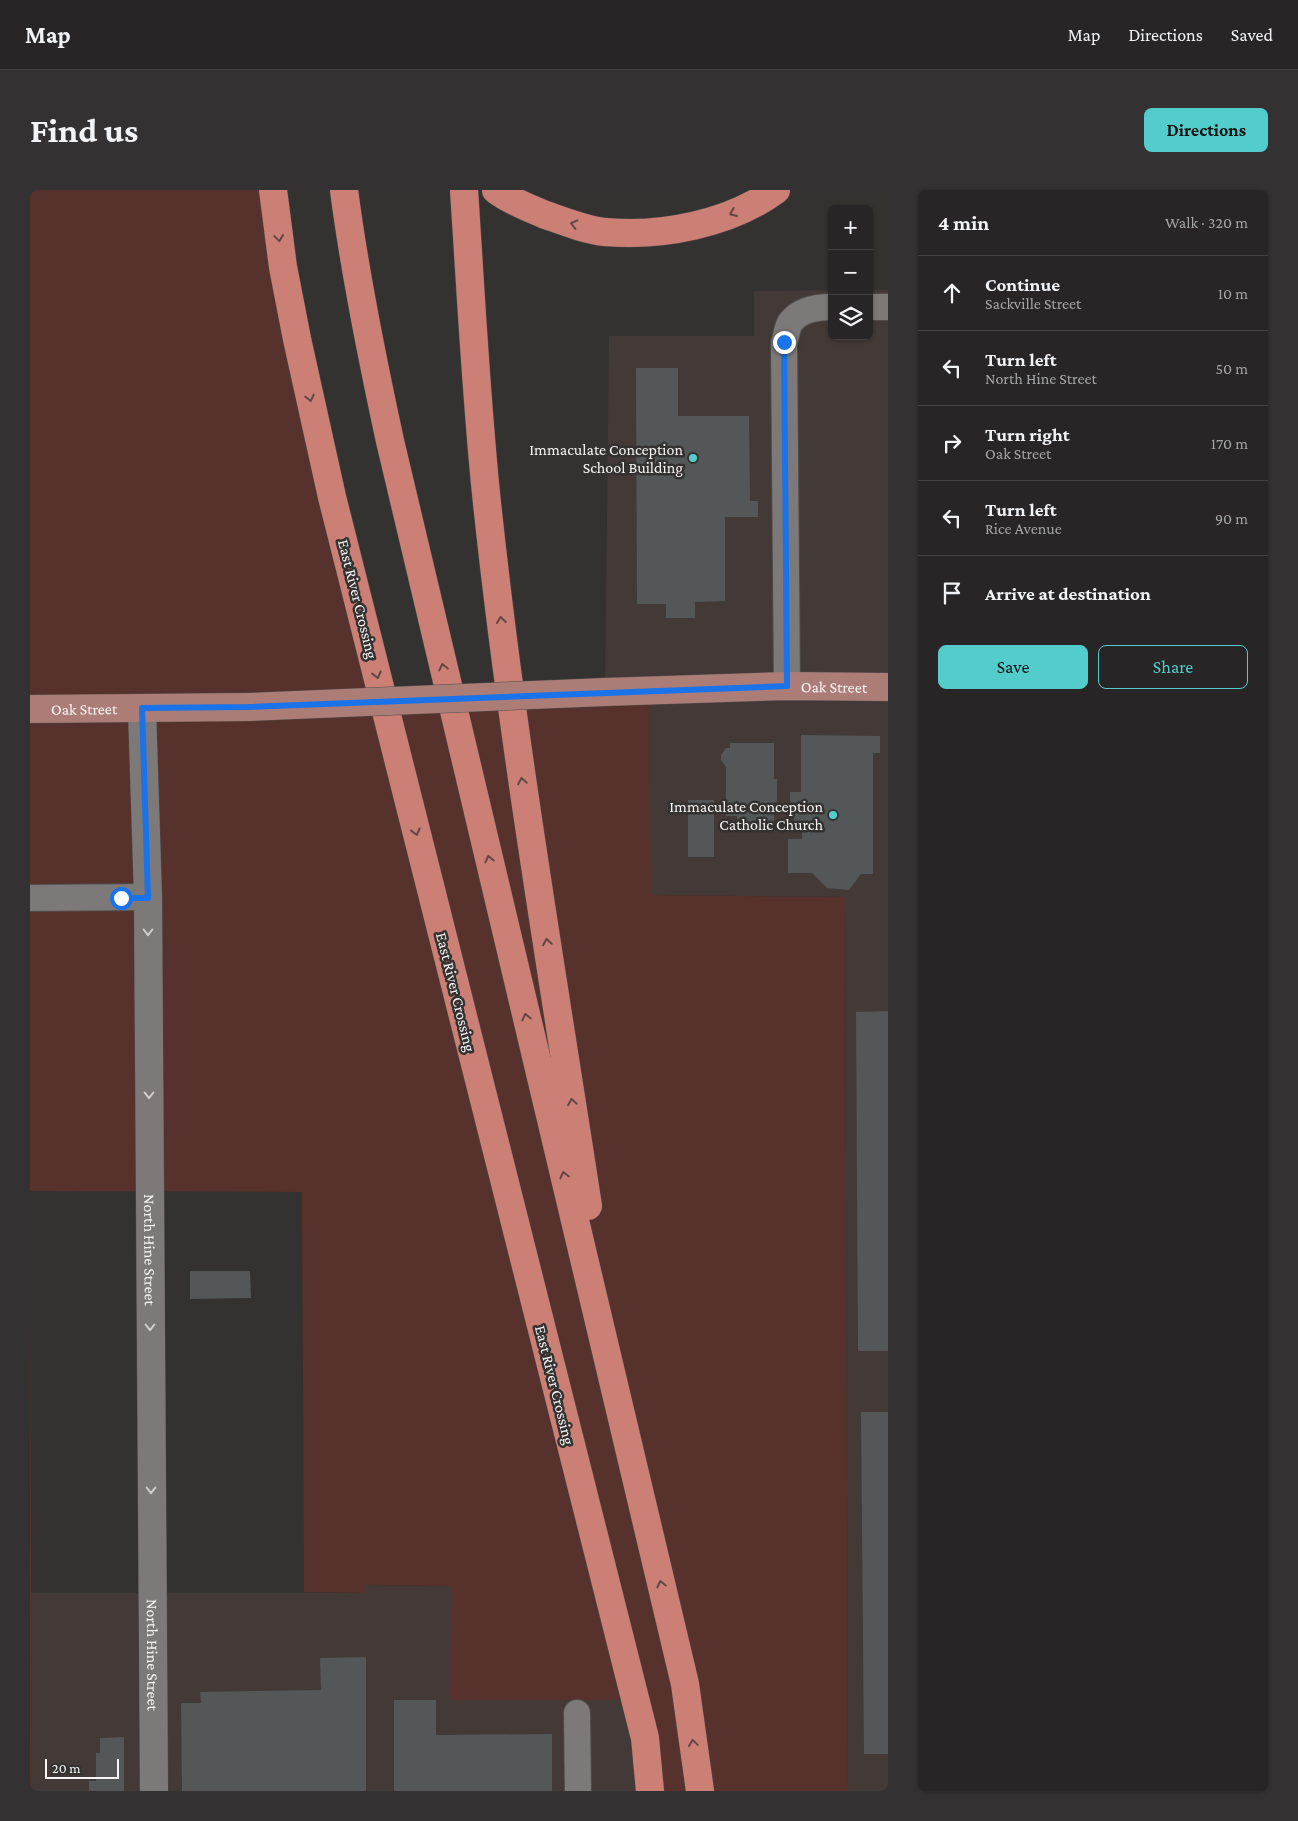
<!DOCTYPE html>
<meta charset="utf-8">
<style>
body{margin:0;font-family:"Crimson Pro",serif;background:#333132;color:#f1f3f6}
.controls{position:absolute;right:15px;top:15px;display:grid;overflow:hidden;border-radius:8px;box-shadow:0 1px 4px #0004}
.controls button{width:45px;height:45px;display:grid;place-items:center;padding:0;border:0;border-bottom:1px solid #434242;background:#272525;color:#f1f3f6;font:25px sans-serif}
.scale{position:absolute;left:15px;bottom:12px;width:74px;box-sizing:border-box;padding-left:5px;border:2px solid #f5f3f3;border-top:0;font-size:14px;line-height:18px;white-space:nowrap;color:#f5f3f3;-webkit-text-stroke:4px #343131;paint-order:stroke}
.stop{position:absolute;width:15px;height:15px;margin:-11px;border:4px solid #1a73e8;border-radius:50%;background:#fff}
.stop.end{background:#1a73e8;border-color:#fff;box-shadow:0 1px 5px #0008}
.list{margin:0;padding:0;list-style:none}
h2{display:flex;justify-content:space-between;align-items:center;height:65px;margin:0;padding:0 20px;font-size:21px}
h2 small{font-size:16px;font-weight:400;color:#a4a5a7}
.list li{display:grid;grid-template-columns:32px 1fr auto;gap:15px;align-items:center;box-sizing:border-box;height:75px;padding:0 20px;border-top:1px solid #434242}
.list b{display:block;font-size:19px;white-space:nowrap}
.list p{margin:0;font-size:16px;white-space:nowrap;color:#a4a5a7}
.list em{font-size:16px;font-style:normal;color:#a4a5a7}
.actions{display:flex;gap:10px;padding:15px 20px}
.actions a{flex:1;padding:11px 0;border:1px solid #52cdcc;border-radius:8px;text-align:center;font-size:18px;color:#52cdcc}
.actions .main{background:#52cdcc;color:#111}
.icon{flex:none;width:28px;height:28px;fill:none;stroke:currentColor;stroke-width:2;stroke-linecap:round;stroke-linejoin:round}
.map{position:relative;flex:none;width:858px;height:1601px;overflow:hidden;border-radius:8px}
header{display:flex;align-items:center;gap:30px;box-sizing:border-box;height:70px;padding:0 25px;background:#272525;border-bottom:1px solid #434242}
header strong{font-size:24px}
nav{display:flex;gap:28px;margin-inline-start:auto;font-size:18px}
.intro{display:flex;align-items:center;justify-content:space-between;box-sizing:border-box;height:120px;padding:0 30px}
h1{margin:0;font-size:35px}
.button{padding:12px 22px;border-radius:8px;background:#52cdcc;color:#111;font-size:18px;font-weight:700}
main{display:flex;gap:30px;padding:0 30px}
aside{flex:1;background:#272525;border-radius:8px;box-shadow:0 1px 4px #0004}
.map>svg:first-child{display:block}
.built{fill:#433937}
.green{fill:#57312b}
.building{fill:#535757}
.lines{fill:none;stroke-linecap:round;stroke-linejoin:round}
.minor-casing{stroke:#504d4d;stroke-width:28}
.secondary-casing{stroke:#504d4d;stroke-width:29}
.primary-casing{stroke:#504d4d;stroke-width:29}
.motorway-casing{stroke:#504d4d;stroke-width:29}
.minor{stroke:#7d7979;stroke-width:26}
.secondary{stroke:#7d7979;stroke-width:28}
.primary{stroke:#ac7d77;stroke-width:28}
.motorway{stroke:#cc7f75;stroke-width:28}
.primary-bridge-casing{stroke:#504d4d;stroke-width:29;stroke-linecap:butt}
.primary-bridge{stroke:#ac7d77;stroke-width:28}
.oneway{stroke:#624845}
.oneway2{stroke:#d1cece}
.route{stroke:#1a73e8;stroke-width:6}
.poi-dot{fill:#52cdcc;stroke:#343131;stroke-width:2}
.labels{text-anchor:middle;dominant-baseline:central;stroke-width:5;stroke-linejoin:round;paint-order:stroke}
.poi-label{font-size:16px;fill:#f5f3f3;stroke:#343131;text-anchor:end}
.street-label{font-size:16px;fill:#f5f3f3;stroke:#343131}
</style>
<header>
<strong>Map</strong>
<nav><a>Map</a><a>Directions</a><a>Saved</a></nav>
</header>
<div class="intro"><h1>Find us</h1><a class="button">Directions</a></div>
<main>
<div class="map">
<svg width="858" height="1601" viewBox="0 0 858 1601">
<rect width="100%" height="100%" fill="#343131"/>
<!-- built -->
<g class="built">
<path d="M802,100V146H839V100H858V1601H818L815,707L620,705L619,501L575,502L579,146H724V101Z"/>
<path d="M336,1395L421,1396V1510H605L620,1601H2L1,1403H336Z"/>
</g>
<!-- green -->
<g class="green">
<path d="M0,0H243L354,514L619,501L621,705L815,707L818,1601H620L605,1510H420L421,1396L336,1395V1403L274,1402L272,1002L0,1001Z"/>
<path d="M0,1116L2,1601H0Z"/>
</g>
<!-- building -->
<g class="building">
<path d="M606,178H648V226H719L720,311H728V327H695V411L665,412V428H636V414H607Z"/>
<path d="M771,545L850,546V563H843V684H831L819,700L797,698L782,683H758V649H772V633H764V617L760,611V602H771Z"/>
<path d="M700,553H744V589H747V612H744V638H707V626H696V577L691,570V565L696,558H700Z"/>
<rect x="658" y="610" width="26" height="57"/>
<path d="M858,821V1161H828L826,822Z"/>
<path d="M160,1081H220L221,1108L160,1109Z"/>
<path d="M831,1222H858V1564H834Z"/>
<path d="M336,1467V1601H152L151,1513H171L170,1502L291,1500L290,1468Z"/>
<path d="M364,1510H406V1545L522,1544V1601H364Z"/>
<path d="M94,1547V1601H59V1591H66V1563H70V1548Z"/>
</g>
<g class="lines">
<defs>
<g id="minor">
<path d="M839,117H858"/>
<path d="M757,496L754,153C756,147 757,138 760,133C769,120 787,117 802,117"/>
<path d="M0,708L118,707"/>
<path d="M547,1523L548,1601"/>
</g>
<g id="secondary">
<path id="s1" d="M112,519L118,707L124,1601"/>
</g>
<g id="primary">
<path id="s2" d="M575,502L757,496L858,497"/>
<path id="s3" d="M0,519L218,517"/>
</g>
<g id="motorway">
<path d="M243,0L253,77L267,149L302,307L615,1548L620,1601"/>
<path d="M314,0C325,85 342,168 360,251L655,1494L670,1601"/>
<path d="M434,0C441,104 446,209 457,313C482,549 522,782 558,1016"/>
<path d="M466,0C480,11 497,17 513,24C533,31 555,40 575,42C631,47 700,34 746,0"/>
</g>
</defs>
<!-- minor casing -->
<use href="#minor" class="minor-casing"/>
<!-- secondary casing -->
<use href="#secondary" class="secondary-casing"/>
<!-- primary casing -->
<use href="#primary" class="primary-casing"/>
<!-- motorway casing -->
<use href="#motorway" class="motorway-casing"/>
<!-- minor -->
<use href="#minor" class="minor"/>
<!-- secondary -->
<use href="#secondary" class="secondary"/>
<!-- primary -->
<use href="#primary" class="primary"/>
<!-- motorway -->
<use href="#motorway" class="motorway"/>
<defs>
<path id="primary-bridge" d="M218,517L575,502"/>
</defs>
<!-- primary-bridge casing -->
<use href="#primary-bridge" class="primary-bridge-casing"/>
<!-- primary-bridge -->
<use href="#primary-bridge" class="primary-bridge"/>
</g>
<!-- one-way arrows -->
<defs><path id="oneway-chevron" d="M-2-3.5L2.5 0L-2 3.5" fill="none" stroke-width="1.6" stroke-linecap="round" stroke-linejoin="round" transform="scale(1.25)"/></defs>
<g class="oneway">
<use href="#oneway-chevron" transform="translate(703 23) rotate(157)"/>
<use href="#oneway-chevron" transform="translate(544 34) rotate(-166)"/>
<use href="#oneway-chevron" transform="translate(249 48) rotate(82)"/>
<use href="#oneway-chevron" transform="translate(280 208) rotate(77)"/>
<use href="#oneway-chevron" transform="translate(471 430) rotate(-97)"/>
<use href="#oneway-chevron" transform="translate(413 477) rotate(-103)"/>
<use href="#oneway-chevron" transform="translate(347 485) rotate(76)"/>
<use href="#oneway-chevron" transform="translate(492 591) rotate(-99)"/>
<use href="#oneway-chevron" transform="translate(386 642) rotate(76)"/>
<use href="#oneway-chevron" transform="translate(459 669) rotate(-103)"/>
<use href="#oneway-chevron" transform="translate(517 752) rotate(-99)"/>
<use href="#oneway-chevron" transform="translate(496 827) rotate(-103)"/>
<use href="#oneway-chevron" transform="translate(542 912) rotate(-99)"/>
<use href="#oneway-chevron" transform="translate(534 985) rotate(-103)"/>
<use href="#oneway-chevron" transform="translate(631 1394) rotate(-103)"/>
<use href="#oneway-chevron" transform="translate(663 1553) rotate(-98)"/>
</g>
<g class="oneway2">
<use href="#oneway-chevron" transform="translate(118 742) rotate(90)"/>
<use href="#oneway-chevron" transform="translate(119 905) rotate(90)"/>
<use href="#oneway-chevron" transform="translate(120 1137) rotate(90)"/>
<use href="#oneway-chevron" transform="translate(121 1300) rotate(90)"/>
</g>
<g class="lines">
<!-- route -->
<path class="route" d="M91,708H118L112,518L218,517L757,496L754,152"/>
</g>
<!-- markers -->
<g class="poi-dot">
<circle cx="663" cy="268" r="5"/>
<circle cx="803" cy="625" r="5"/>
</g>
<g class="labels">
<!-- poi labels -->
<g class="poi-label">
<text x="653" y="259">Immaculate Conception<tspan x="653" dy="18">School Building</tspan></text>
<text x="793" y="616">Immaculate Conception<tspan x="793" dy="18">Catholic Church</tspan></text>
</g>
<!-- street labels -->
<g class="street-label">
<text transform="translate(328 409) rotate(76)">East River Crossing</text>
<text stroke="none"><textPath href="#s2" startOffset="229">Oak Street</textPath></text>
<text stroke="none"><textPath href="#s3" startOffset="54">Oak Street</textPath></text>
<text transform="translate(426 802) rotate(76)">East River Crossing</text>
<text stroke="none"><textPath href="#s1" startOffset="541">North Hine Street</textPath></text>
<text transform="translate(525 1195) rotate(76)">East River Crossing</text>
<text stroke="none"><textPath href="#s1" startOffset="946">North Hine Street</textPath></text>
</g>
</g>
</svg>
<div class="controls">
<button>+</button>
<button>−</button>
<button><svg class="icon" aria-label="layers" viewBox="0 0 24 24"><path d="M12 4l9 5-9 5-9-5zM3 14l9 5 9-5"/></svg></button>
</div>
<div class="scale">20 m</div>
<div class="stop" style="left:91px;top:708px"></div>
<div class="stop end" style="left:754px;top:152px"></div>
</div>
<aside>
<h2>4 min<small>Walk · 320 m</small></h2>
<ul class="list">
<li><svg class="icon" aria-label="ahead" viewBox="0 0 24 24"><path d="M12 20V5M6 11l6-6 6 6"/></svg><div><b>Continue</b><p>Sackville Street</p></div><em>10 m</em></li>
<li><svg class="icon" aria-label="left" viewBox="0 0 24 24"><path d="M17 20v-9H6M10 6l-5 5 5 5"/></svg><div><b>Turn left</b><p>North Hine Street</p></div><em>50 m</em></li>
<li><svg class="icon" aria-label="right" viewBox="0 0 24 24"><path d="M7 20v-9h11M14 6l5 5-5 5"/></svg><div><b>Turn right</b><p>Oak Street</p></div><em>170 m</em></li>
<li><svg class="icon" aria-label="left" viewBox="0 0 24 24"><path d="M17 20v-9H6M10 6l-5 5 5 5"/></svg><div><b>Turn left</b><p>Rice Avenue</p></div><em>90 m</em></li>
<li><svg class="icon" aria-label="arrive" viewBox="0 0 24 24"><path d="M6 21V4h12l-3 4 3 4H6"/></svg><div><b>Arrive at destination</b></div></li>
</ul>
<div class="actions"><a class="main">Save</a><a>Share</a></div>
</aside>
</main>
